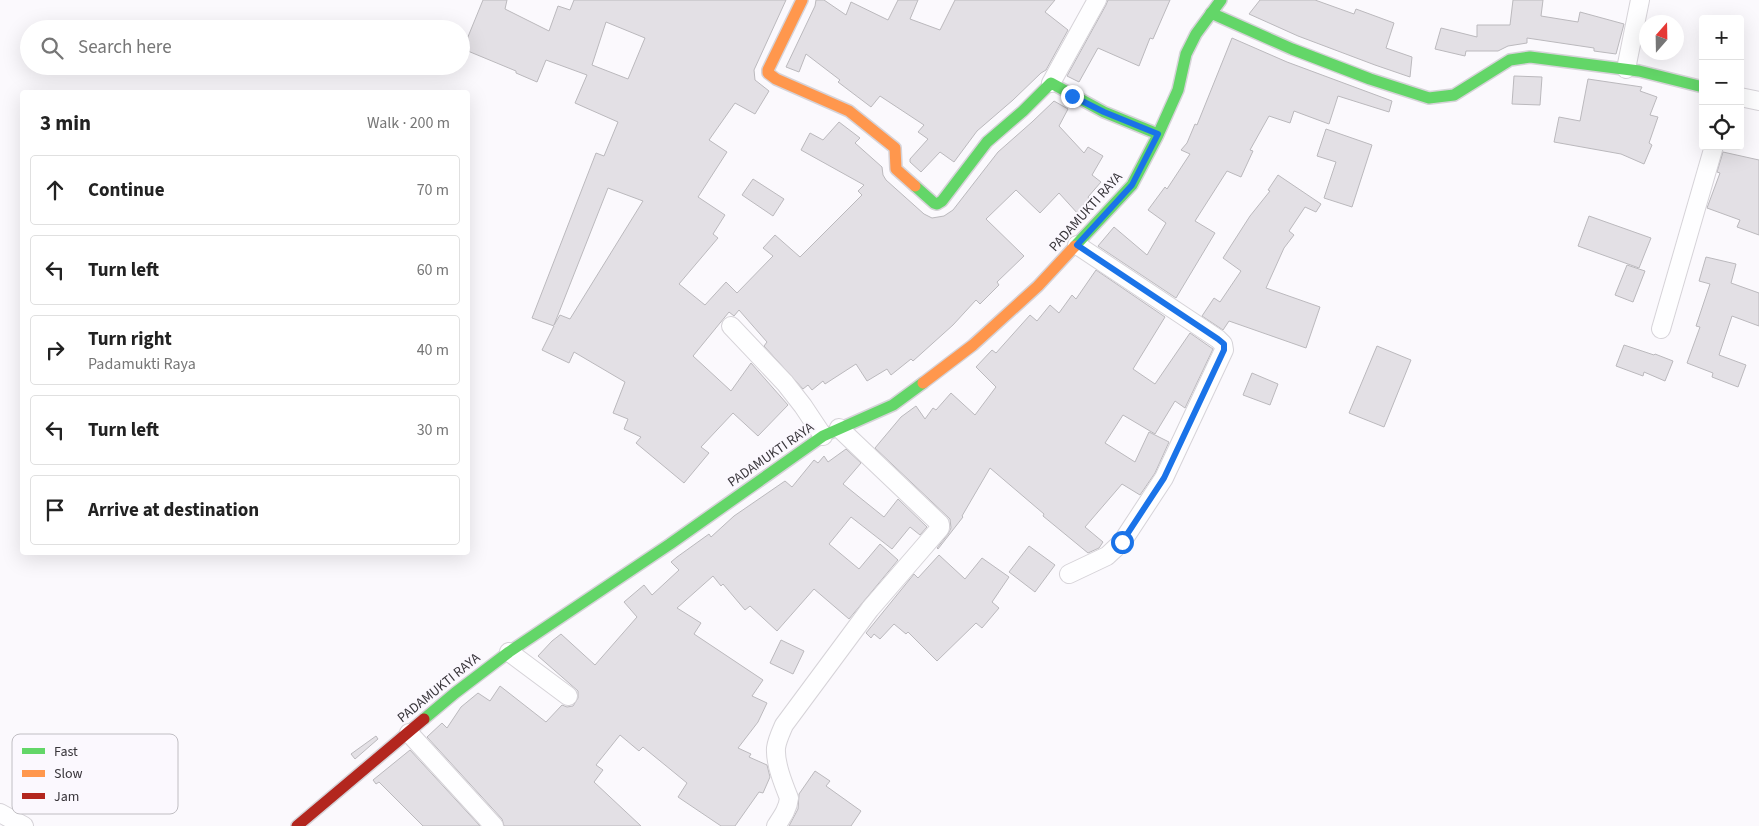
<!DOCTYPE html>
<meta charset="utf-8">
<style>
body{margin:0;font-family:"Source Sans 3",sans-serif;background:#f2f2f2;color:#222}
.controls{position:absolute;right:15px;top:15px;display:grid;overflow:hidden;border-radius:5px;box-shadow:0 5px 20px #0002}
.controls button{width:45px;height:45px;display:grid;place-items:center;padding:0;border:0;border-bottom:1px solid #e0e0e0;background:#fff;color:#222;font:25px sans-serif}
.compass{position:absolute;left:1639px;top:15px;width:45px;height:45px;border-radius:50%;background:#fff;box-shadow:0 5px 20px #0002;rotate:20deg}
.stop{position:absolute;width:15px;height:15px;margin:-11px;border:4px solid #1a73e8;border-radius:50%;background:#fff}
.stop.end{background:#1a73e8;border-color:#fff;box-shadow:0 1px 5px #0008}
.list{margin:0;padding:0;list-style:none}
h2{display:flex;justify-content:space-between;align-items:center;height:65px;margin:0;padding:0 20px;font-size:21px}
h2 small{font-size:16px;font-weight:400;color:#767676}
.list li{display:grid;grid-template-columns:32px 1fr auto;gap:15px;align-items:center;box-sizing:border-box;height:70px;margin:0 10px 10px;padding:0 10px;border:1px solid #e0e0e0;border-radius:5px}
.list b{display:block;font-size:19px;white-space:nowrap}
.list p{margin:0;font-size:16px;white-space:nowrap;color:#767676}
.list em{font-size:16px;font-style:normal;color:#767676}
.icon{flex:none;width:28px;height:28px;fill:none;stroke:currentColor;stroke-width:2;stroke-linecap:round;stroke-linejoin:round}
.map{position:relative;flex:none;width:1759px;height:826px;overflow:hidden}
.search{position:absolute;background:#fff;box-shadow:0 5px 20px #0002;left:20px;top:20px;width:450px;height:55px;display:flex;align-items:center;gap:12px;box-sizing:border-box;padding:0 18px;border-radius:28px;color:#767676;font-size:19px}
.panel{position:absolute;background:#fff;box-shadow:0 5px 20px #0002;left:20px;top:90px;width:450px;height:465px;border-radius:5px}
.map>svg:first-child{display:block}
.building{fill:#e3e0e5;stroke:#bbb9bd;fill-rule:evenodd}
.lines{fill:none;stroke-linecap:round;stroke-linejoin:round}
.street-casing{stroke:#d6d3d8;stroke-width:20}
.fast-casing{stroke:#d6d3d8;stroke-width:14}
.slow-casing{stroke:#d6d3d8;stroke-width:14}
.jam-casing{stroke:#d6d3d8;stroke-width:14}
.street{stroke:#fefeff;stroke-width:18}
.fast{stroke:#63d668;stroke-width:11}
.slow{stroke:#ff974d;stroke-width:11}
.jam{stroke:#b3261e;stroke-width:11}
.route{stroke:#1a73e8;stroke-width:6}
.labels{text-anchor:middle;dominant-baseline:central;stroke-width:4;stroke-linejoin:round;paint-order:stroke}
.street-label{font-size:14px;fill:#38353a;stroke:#fbf8fe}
.key{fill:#fbf8fe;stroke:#c0bec3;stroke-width:1}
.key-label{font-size:14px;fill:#38353a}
</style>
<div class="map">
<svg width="1759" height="826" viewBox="0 0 1759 826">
<rect width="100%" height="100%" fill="#fbf9fd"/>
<!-- building -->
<g class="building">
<path d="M483,0H507L505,9L549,31L558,6L570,10L574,0H786L754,70L755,80L769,91L755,114L735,103L709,140L727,152L698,197L725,215L713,234L718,238L679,284L705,305L726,282L737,293L773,256L763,248L775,235L800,257L862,195L858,191L864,185L801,150L810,133L823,140L839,122L860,138L855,143L882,167L883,175L886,180L924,214L932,218L944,216L953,210L998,152L1032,122L1054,101L1068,109L1059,126L1084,153L1088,147L1103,156L1092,175L1101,182L1088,197L1089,199V206L1079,215L1059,193L1040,213L1016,190L986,219L1024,256L997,282L999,285L980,304L976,300L953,325L913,361L911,359L891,375L887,369L867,381L856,364L825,384L823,381L812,390L808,385L803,389L764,346L767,342L739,310L734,316L729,312L693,356L731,391L751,363L788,405L758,436L733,413L701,447L709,453L684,483L636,443L641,437L624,429L628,419L613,413L625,382L574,352L569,363L542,350L554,326L532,318L596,153L604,156L618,122L575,103L587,75L546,60L537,82L516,73V71L463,49ZM606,22L645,38L628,79L592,65ZM608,188L643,201L570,319L560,315L554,325Z"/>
<path d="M816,0H824L846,15L851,2L888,20L898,0H918L910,19L940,30L955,0H1055L1045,12L1068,30L1046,70L1041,73L1013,100L977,131L954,162L940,152L921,172L910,162V159L928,139L918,132L924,125L880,96L871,107L838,82L840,80L806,54L799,72L786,67L815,6Z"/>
<path d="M1108,0H1170L1153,39L1150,38L1139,66L1098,48L1079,82L1067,76L1106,5Z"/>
<path d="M1260,0H1315L1354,14L1356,9L1394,23L1386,48L1412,57L1410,77L1375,65L1298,36L1249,14Z"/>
<path d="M1513,0H1543L1541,16L1578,22L1580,12L1624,24L1616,54L1594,51V48L1527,38V43L1508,46L1498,51H1466L1465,56L1435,49L1441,28L1477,37V25H1510Z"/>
<path d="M1232,38L1287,62L1392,101L1389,112L1338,96L1329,124L1294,111L1290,123L1269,116L1250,150L1253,151L1241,177L1227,171L1195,221L1215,233L1176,298L1098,246L1114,227L1147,255L1166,223L1148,210L1165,187L1167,189L1190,154L1181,150L1187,143L1195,124L1197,125Z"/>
<path d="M1514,76L1542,77L1540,105L1512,104Z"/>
<path d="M1588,79L1642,87L1640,91L1657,97L1650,115L1658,117L1649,143L1652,145L1644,164L1621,154L1554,142L1559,117L1580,121Z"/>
<path d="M1326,129L1372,145L1352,207L1324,198L1336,162L1317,156Z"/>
<path d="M1723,152L1759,160V235L1737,227L1740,220L1707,208L1720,173L1717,172Z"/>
<path d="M1278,175L1321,204L1316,212L1305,207L1289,231L1294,235L1284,248L1266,288L1320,307L1306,348L1229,321L1223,330L1202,316L1214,298L1220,302L1241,271L1223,258L1250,216L1270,191L1268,190Z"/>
<path d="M753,179L784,199L773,216L742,195Z"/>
<path d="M1589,216L1651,238L1639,268L1578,246Z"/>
<path d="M1706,257L1736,264L1731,283L1759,293V326L1732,316L1719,355L1746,365L1738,387L1712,377L1713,373L1687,363L1700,327L1696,326L1710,284L1699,281Z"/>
<path d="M1627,265L1645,271L1633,302L1615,295Z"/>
<path d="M1096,270L1165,317L1133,369L1155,384L1190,333L1213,349L1185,408L1175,401L1155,434L1123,415L1105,443L1135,462L1149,432L1169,442L1155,473L1140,495L1122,484L1085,527L1103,542L1099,548L1088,553L1043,516L1044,514L990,468L962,516L963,517L938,549L937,548L948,534L951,528L950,519L875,448L901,417L916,406L925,419L933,408L936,410L951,393L975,415L996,387L976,367L992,350L996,353L1030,315L1037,321L1050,305L1059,313L1072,295L1076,299Z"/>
<path d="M1624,345L1654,355L1655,354L1673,361L1665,381L1644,372L1643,376L1616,366Z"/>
<path d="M1377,346L1411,360L1384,427L1349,413Z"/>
<path d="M1252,373L1278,384L1270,405L1243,395Z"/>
<path d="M846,449L861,463L843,484L884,517L898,499L927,527L920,535L910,527L892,549L851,517L829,544L859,569L880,544L898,560L849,619L814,589L777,631L750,606L745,610L723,584L721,586L713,576L677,608L701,623L694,634L763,680L752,696L767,703L758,722L738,748L751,754L749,757L767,765L770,777L763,793L759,792L735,826H721L678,797L687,783L643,747L639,751L620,735L596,765L603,770L594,782L641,826H504L502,819L427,737L442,723L447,728L461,707L478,693L490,701L500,686L546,722L562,705L567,707L573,706L578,698V691L538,656L552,641L561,634L595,665L637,617L624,602L644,585L652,595L679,570L671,562L677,557L709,534L711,537L734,516L785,481L792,487L814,460L818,463L824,456L828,462Z"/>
<path d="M1029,546L1055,565L1035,592L1009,572Z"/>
<path d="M939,555L965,579L982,558L1009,577L992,602L999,608L982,628L976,623L937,661L908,632L906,634L894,624L880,639L874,634L871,638L866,633L914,574L918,578Z"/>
<path d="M781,640L804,651L793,674L770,663Z"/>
<path d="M376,736L378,739L355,759L351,754Z"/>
<path d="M410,750L480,826H423L379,782L376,784L373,780Z"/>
<path d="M815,771L830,781L826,786L861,811L851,826H789L798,809L799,794Z"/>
</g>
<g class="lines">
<defs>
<g id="street">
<path d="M1626,69L1640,0"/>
<path d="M1051,83L1097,0"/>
<path d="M1740,97L1759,101"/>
<path d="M731,326L785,383L803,406L823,436"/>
<path d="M1661,329L1714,146"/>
<path d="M1069,574L1107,556L1122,542L1164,478L1224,350L1223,344L1218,339L1077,245"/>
<path d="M509,652L568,696"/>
<path d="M409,733L494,826"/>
<path d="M0,813L24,826"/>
<path d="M776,826C782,817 788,809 789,798C783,783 775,763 776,748C777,740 781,732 784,725L870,609L940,528V524L839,428"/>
</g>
<g id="fast">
<path d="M1211,13L1292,49L1370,79L1429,98L1454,95L1510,60L1530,57L1639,71L1703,87"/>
<path d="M915,186L934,203L937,204L942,201L987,142L1023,111L1051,83L1104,112L1158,134"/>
<path d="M1075,246L1132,185L1157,137L1178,90L1186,54L1196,34L1221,0"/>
<path d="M424,719L455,693L509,652L670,544L823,436L893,405L923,383"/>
</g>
<g id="slow">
<path d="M802,0L768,70V73L776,79L849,111L895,148L896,169L915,186"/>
<path d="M923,383L973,345L1038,286L1075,246"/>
</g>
<path id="jam" d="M297,826L424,719"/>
</defs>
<!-- street casing -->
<use href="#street" class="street-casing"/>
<!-- fast casing -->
<use href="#fast" class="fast-casing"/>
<!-- slow casing -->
<use href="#slow" class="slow-casing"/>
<!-- jam casing -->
<use href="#jam" class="jam-casing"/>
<!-- street -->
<use href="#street" class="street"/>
<!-- fast -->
<use href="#fast" class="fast"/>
<!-- slow -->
<use href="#slow" class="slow"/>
<!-- jam -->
<use href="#jam" class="jam"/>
</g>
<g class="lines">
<!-- route -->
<path class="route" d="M1072,96L1104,112L1158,134L1132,185L1077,245L1218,339L1224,344V350L1164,478L1122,542"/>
</g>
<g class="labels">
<!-- street labels -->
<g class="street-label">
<text transform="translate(1086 212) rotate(-48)">PADAMUKTI RAYA</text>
<text transform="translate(771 455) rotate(-35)">PADAMUKTI RAYA</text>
<text transform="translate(439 688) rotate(-39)">PADAMUKTI RAYA</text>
</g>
</g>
<!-- legend -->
<rect x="12" y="734" width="166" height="80" rx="8" class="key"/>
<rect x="22" y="748" width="23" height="6" fill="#63d668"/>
<rect x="22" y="770" width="23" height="7" fill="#ff974d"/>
<rect x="22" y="793" width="23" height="6" fill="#b3261e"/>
<g class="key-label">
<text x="54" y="756">Fast</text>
<text x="54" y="778">Slow</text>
<text x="54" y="801">Jam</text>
</g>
</svg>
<div class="controls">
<button>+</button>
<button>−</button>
<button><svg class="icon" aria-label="locate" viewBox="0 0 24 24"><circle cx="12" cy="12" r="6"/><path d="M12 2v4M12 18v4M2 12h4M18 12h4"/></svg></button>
</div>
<svg class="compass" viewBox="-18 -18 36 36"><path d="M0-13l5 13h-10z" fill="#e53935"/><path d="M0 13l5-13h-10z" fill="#767676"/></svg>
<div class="stop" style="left:1122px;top:542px"></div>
<div class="stop end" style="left:1072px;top:96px"></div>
<div class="search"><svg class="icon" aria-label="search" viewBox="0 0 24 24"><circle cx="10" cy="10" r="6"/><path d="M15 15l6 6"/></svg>Search here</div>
<section class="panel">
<h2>3 min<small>Walk · 200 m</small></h2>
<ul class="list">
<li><svg class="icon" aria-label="ahead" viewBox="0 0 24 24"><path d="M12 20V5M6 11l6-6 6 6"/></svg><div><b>Continue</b></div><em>70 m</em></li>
<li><svg class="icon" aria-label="left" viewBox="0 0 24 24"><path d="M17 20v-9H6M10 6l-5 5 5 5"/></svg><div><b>Turn left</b></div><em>60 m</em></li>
<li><svg class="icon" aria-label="right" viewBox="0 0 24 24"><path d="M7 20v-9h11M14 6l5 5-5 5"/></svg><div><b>Turn right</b><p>Padamukti Raya</p></div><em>40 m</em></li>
<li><svg class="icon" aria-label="left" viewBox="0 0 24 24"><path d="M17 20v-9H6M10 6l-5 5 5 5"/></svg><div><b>Turn left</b></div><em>30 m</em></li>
<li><svg class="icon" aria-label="arrive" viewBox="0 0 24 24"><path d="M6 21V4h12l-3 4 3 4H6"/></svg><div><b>Arrive at destination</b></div></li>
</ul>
</section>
</div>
